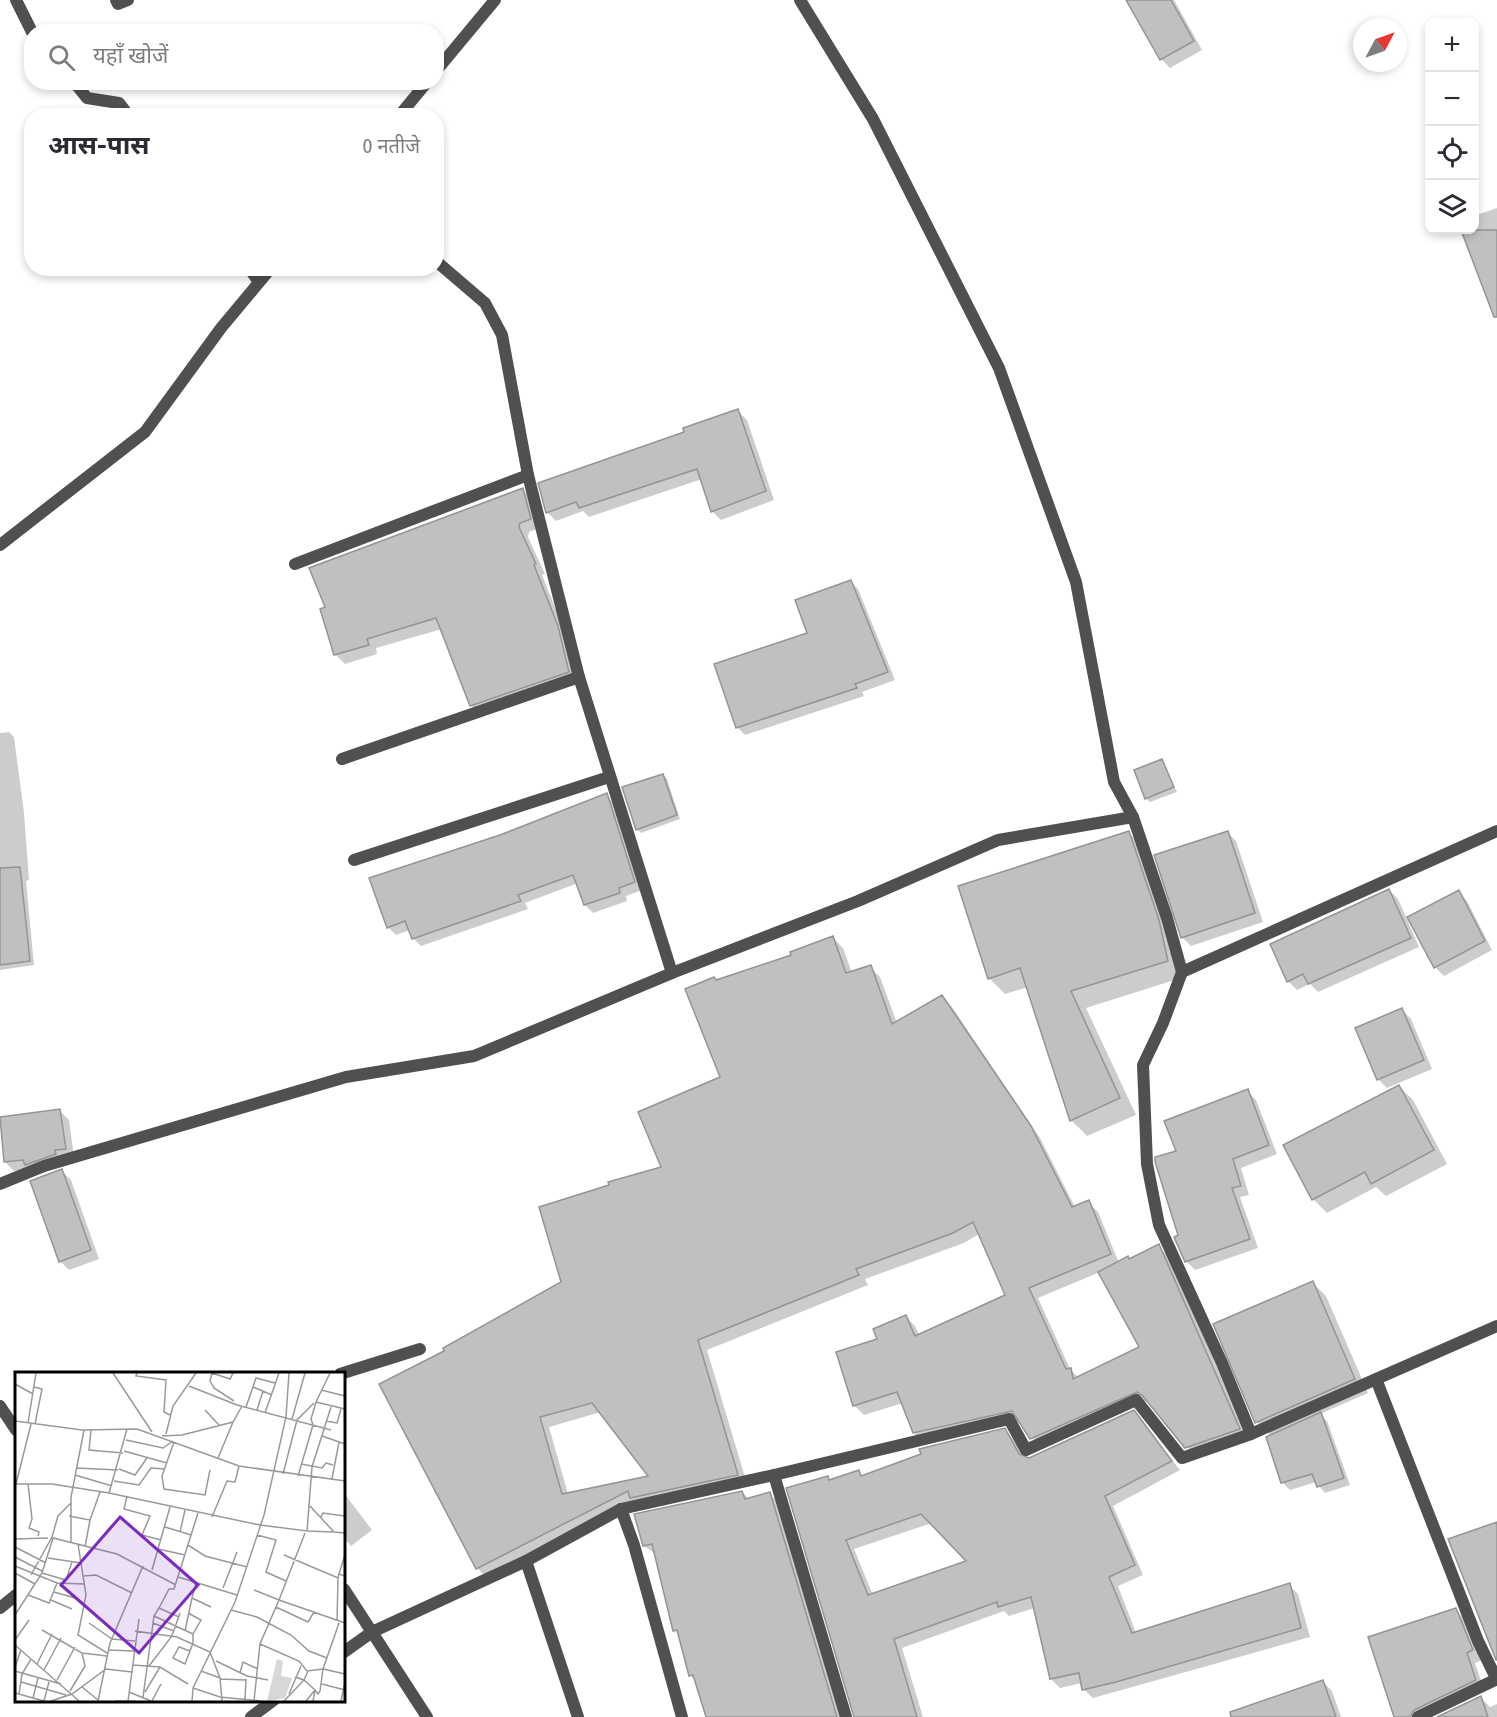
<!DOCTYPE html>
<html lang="hi">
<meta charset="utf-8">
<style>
body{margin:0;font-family:"Fira Sans Condensed","Noto Sans Devanagari",sans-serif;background:#f7f7f7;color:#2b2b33}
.controls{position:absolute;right:18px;top:18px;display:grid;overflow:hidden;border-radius:12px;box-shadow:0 3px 9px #0003}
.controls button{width:54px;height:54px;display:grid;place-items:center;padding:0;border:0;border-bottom:2px solid #e1e1e2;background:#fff;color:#2b2b33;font:30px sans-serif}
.compass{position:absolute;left:1353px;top:18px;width:54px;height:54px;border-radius:50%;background:#fff;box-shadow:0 3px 9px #0003;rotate:49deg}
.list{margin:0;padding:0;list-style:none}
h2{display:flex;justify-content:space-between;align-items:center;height:78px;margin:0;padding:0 24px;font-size:26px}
h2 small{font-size:20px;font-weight:400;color:#7c7c81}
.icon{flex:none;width:33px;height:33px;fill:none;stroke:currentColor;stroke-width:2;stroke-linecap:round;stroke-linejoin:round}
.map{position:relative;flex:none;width:1497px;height:1717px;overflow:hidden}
.search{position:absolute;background:#fff;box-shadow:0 3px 9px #0003;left:24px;top:24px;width:420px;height:66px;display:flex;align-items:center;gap:15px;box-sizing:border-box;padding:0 21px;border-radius:24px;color:#7c7c81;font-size:22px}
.panel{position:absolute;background:#fff;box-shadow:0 3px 9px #0003;left:24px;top:108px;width:420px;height:168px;border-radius:24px}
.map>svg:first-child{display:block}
.shadow{fill:#0003;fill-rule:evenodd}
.building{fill:#c0c0c0;stroke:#949494;stroke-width:1.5;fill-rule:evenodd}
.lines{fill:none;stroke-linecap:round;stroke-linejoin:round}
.minor{stroke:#505050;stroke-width:12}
.inset-road{fill:none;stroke:#999;stroke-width:1.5}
.view{fill:#7b2cbf;fill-opacity:0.15;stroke:#7b2cbf;stroke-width:3}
.inset-edge{fill:none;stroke:#000;stroke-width:3}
</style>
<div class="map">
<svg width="1497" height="1717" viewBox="0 0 1497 1717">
<rect width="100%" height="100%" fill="#fff"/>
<!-- shadow -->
<g class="shadow">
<path d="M1145,0H1174L1202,50L1170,68L1161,59Z"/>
<path d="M1497,208V278L1477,267L1463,230H1474V216Z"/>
<path d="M738,411L747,420L774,500L721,520L712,511L702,479L589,517L583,511L556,521L547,512L686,433Z"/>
<path d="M523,490L532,500L539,528L529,532L528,537L545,574L542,575L567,637L578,681L481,715L471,705L442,629L376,648L377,654L345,664L335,654Z"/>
<path d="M851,582L858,589L895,680L862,692L864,696L745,735L737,727Z"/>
<path d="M9,732L14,737L24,813L29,880L26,881L34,965L0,970V733Z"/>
<path d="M1162,761L1177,792L1150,802L1146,798Z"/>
<path d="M663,775L667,779L680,819L641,833L637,829Z"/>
<path d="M606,795L614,803L642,890L626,896L627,901L593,913L585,905L578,883L525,903L528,909L421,946L413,938L410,930L396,935L388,927L501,836Z"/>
<path d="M1227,832L1236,841L1263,922L1191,946L1182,937Z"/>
<path d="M1129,833L1145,849L1184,977L1086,1008L1136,1115L1087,1136L1071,1120L1028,987L1005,994L989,978Z"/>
<path d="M1389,890L1398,899L1419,947L1318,992L1310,984L1297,990L1288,981Z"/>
<path d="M1459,892L1467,901L1492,950L1444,976L1435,967Z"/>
<path d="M833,938L843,948L852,973L870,967L880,977L897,1023L942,997L952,1007L1040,1138L1075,1207L1088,1202L1098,1212L1119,1263L1158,1246L1168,1256L1249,1439L1196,1457L1148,1401L1041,1448L1020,1421L924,1443L914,1433L903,1403L864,1415L854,1405L879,1340L905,1316L915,1326L919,1335L1007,1296L979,1234L964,1243L865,1279L868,1285L707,1350L747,1484L636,1502L488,1579L478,1569L381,1385L447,1352L563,1283L663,1168L722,1078L717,982L793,956ZM1100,1272L1141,1348L1079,1378L1070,1369L1038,1298ZM601,1412L651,1477L568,1494L549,1427Z"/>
<path d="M1402,1010L1411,1019L1432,1069L1387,1088L1378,1079Z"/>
<path d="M1399,1086L1413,1100L1447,1164L1386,1196L1376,1187L1327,1213L1314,1200L1286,1146Z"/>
<path d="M1247,1091L1256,1100L1277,1154L1241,1168L1249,1195L1240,1197L1258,1248L1195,1270L1186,1261L1179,1236L1178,1152Z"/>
<path d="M60,1111L69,1120L74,1157L14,1171L5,1162L0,1119Z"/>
<path d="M62,1171L71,1180L99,1259L69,1270L60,1261Z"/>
<path d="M1312,1282L1326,1296L1368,1393L1320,1414L1327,1421L1350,1485L1325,1493L1316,1482L1290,1490L1283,1483L1267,1437L1271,1436L1257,1422Z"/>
<path d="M1133,1412L1180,1470L1113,1506L1143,1575L1118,1586L1136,1633L1289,1585L1298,1594L1310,1637L1093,1698L1083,1689L1082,1683L1060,1688L1051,1679L1035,1608L1009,1616L1004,1611L902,1648L923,1717H854L827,1478L831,1481L859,1472L864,1477L1004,1430L1014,1440L1024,1458L1029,1459ZM932,1523L969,1561L873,1595L854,1549Z"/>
<path d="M742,1492L749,1499L770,1494L779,1503L843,1717H707L696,1681L691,1676L681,1636L675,1630L656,1554L644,1546Z"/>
<path d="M344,1493L372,1530L351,1546L344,1538Z"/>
<path d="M1456,1610L1465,1619L1482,1660L1475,1663L1484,1689L1427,1717H1395Z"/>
<path d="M1323,1682L1332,1691L1341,1717H1262Z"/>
<path d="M1481,1698L1490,1707L1497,1704V1717H1438Z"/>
</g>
<!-- building -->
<g class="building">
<path d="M1126,0H1171L1194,41L1160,60Z"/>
<path d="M1461,230H1497V317H1494Z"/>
<path d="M738,409L766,491L711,512L697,469L579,508L576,502L546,513L538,483L684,432L683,428Z"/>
<path d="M523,488L531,519L520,523L519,527L536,564L534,565L558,626L569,672L470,706L436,618L367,639L369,645L334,655L320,609L325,607L309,568Z"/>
<path d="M851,580L888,672L855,684L857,688L736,728L714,664L807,633L795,600Z"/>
<path d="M1162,759L1174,787L1145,799L1134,770Z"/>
<path d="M663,774L677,815L636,830L622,787Z"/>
<path d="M607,793L635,882L619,888L620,893L584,905L573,875L518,895L521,901L412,939L405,921L387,928L369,878L500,835Z"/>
<path d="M1129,831L1159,920L1168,961L1071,991L1120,1098L1070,1121L1020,968L988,979L958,886Z"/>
<path d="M1228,831L1255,913L1181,938L1154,855Z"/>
<path d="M20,867L30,961L0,965V868Z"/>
<path d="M1389,889L1411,938L1308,984L1303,974L1287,982L1270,944Z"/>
<path d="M1459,890L1485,941L1434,968L1407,917Z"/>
<path d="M833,936L846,973L871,965L892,1024L942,995L1031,1126L1072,1207L1089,1200L1111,1254L1029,1288L1066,1369L1071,1368L1073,1379L1139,1347L1098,1272L1128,1256L1129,1259L1159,1244L1240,1429L1185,1448L1142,1395L1137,1392L1030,1439L1012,1411L913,1433L897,1392L853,1406L836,1352L877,1339L873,1329L906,1315L915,1336L1005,1295L973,1222L953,1233L856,1269L859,1275L698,1340L738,1475L630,1498L628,1491L476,1569L379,1384L444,1351L443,1348L561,1282L539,1207L609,1185L608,1182L661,1167L638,1112L720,1077L685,989L714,977L716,980L791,955L790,952ZM592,1403L648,1476L562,1494L540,1417Z"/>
<path d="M1402,1008L1424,1060L1377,1080L1355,1028Z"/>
<path d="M1399,1085L1434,1150L1371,1184L1365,1172L1312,1200L1283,1145Z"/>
<path d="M1248,1089L1269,1145L1233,1159L1241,1186L1232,1188L1250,1239L1185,1262L1174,1237L1178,1235L1155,1162V1157L1176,1151L1164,1121Z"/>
<path d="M60,1109L66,1149L55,1150L56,1154L25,1165L23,1160L4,1162L0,1117Z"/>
<path d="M62,1169L91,1250L59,1262L30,1181Z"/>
<path d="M1313,1281L1355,1379L1255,1423L1213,1324Z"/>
<path d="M1134,1410L1172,1461L1105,1496L1135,1565L1109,1577L1132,1633L1290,1583L1301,1628L1116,1682L1082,1690L1079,1673L1050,1679L1031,1597L998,1607L997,1602L894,1639L917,1717H854L786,1488L828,1476L829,1480L859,1470L861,1476L921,1454L919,1449L1005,1428L1019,1454L1029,1458ZM921,1514L966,1561L868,1595L846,1540Z"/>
<path d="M1321,1412L1344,1478L1317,1487L1312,1474L1281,1483L1266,1437Z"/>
<path d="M742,1491L745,1499L770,1492L837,1717H706L693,1675L689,1676L677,1630L673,1631L652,1544L643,1546L634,1514Z"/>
<path d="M1497,1522V1660H1496L1448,1539Z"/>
<path d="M1456,1608L1473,1650L1467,1653L1476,1680L1414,1710L1410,1717H1394L1368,1637Z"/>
<path d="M1323,1680L1336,1717H1231L1230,1712Z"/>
<path d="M1481,1696L1488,1717H1437Z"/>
</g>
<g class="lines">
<!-- minor -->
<g class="minor">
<path d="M16,0L32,32"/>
<path d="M116,0L118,4L128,0"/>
<path d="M800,0L873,119L999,368L1076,582L1114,782L1133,817L1167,918L1182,972L1163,1023L1143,1065L1147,1164L1159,1225L1222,1363L1251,1434"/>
<path d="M436,71L495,0"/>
<path d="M74,82L87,98L119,103L129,116"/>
<path d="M399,116L427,82"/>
<path d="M436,261L485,303L502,335L528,475L579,677L672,973"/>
<path d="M249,268L259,282"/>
<path d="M0,545L145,432L221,328L271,268"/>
<path d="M295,564L528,475"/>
<path d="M342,759L579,677"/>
<path d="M354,860L609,777"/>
<path d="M1182,972L1497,831"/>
<path d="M0,1184L44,1166L346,1077L474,1056L672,973L858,901L998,840L1133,817"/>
<path d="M340,1374L420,1349"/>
<path d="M1376,1379L1478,1641L1497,1680"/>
<path d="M0,1406L16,1430"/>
<path d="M774,1475L1009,1419L1026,1450L1136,1400L1182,1458L1251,1434L1497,1326"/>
<path d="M621,1509L634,1545L682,1717"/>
<path d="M526,1561L578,1717"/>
<path d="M344,1589L427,1717"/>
<path d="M0,1608L16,1595"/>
<path d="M344,1652L372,1632L526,1561L621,1509L774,1475L846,1717"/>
<path d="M251,1717L274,1700"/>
<path d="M1418,1717L1497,1679"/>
</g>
</g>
<!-- overview -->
<g transform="translate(15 1372)">
<rect width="330" height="330" fill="#fff"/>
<path d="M262,287L268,289L266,304L277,306L270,326L252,329Z" fill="#d7d7d7"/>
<path class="inset-road" d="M98,1L137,60M122,1L121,4L151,8L149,40L155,43M197,1L195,9L199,16L219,29M197,1L215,7L218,1M0,12L18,22M174,14L222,33L316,58M19,15L27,17L20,52M238,15L257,23M306,18L330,24M301,30L330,37M231,35L241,6L260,11M190,38L204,53M242,38L248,19M250,41L264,1M277,47L290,1M0,49L67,58L122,57L224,94L330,109M311,49L322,51L326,37M13,51L21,1M76,58L74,78L108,81M151,62L158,34L181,1M147,64L167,63L218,50L227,34M307,64L330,72M111,68L148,76L158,69M159,70L147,104L149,117L190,123L195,98M109,79L152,91M203,86L218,50M286,92L307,96L311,91L318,93M61,96L103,98M104,97L120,103L132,86M268,102L282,48L299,31M60,103L97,114M283,104L298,53L296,47L301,30L315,1M317,107L324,70M99,109L124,113L136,96L149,97M0,112H37L94,121L245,153M1,112L16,52M13,112L17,147L14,156L24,160L23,164M94,121L112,57M112,124L109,137L135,144L127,163L146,168M295,134L319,160L330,161M54,144L75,148L70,175M197,145L212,109L220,110L224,94M306,145L308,141L330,144M75,148L85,120M245,153L292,159L297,95L316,35M150,155L176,163M292,159L318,160M165,160L170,138M242,163L261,168L251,200L271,209M0,167L33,166M56,170V125L69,58M63,172L71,223L63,263L92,281M173,173L190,184L232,195M0,175L31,191M143,177L170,183M269,183L323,206L324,202L330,204M0,185L27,199M33,186L66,191M0,194L42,211L69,212M137,198L155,135M0,201L20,212M27,201L51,208L57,190M324,202L330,183M16,203L37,165L43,144L56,131M68,204L81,203L117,221M163,205L222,223M181,211L177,226L196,235M208,216L222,180M239,218L264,228L290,161M39,220L60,226M13,223L34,231L42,211M36,228L57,237M261,235L293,250L299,240M144,236L154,217H159L183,141M216,238L242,245L276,263L294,279L312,286M173,241L186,248L178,262V271L170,292L158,286L164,275L175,279M0,243L27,201L38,166L102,182L161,213M139,244L178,262M322,249L323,206M74,251L97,267L120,269M138,251L159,259M27,258L67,281L70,294L55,319M120,259L162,265L195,280L205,306L207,329M170,259L177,226M0,268L14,248M245,272L284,289L292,299L308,297L324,251M0,273L64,329M93,278L119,279M67,281L92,284M201,289L232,304L253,308M22,292L37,262M118,293L145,295L173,312M134,294L157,264L165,241M0,295L6,278M29,298L46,266M0,299L46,312M186,299L205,306M225,301L228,290L243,297M280,305L289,308L293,299M205,307L231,308M42,308L60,275M6,310L51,323M307,312L330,318M67,315L83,328M178,316L205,325L246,329M114,320L136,329M130,320L145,295M0,321L29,329M4,322L7,302L16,287M274,322L286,294M128,325L139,244L144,236L164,245M18,326L23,306M230,327L231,307M29,329L34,310M36,329L57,322L91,297L117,300M83,329L95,271L128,194M100,329H121M113,329L124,247M137,329L146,312M177,329L178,316L220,230L249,143L271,45L274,1M239,329L245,272L264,228L330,251M269,329L289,308L300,318L291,329M298,329L300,318L303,322L305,319L308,297L330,302M326,329L330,310"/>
<path class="view" d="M105,145L183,213L124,281L46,213Z"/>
<rect width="330" height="330" class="inset-edge"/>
</g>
</svg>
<div class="controls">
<button>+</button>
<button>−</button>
<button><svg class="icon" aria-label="locate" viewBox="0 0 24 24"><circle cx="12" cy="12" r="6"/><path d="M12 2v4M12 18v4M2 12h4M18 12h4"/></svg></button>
<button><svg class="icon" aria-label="layers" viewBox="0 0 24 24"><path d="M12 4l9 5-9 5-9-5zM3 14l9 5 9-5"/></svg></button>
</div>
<svg class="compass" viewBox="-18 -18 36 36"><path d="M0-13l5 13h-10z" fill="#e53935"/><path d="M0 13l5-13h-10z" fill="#7c7c81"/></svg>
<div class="search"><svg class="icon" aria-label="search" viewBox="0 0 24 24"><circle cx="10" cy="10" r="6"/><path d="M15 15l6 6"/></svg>यहाँ खोजें</div>
<section class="panel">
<h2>आस-पास<small>0 नतीजे</small></h2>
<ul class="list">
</ul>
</section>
</div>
